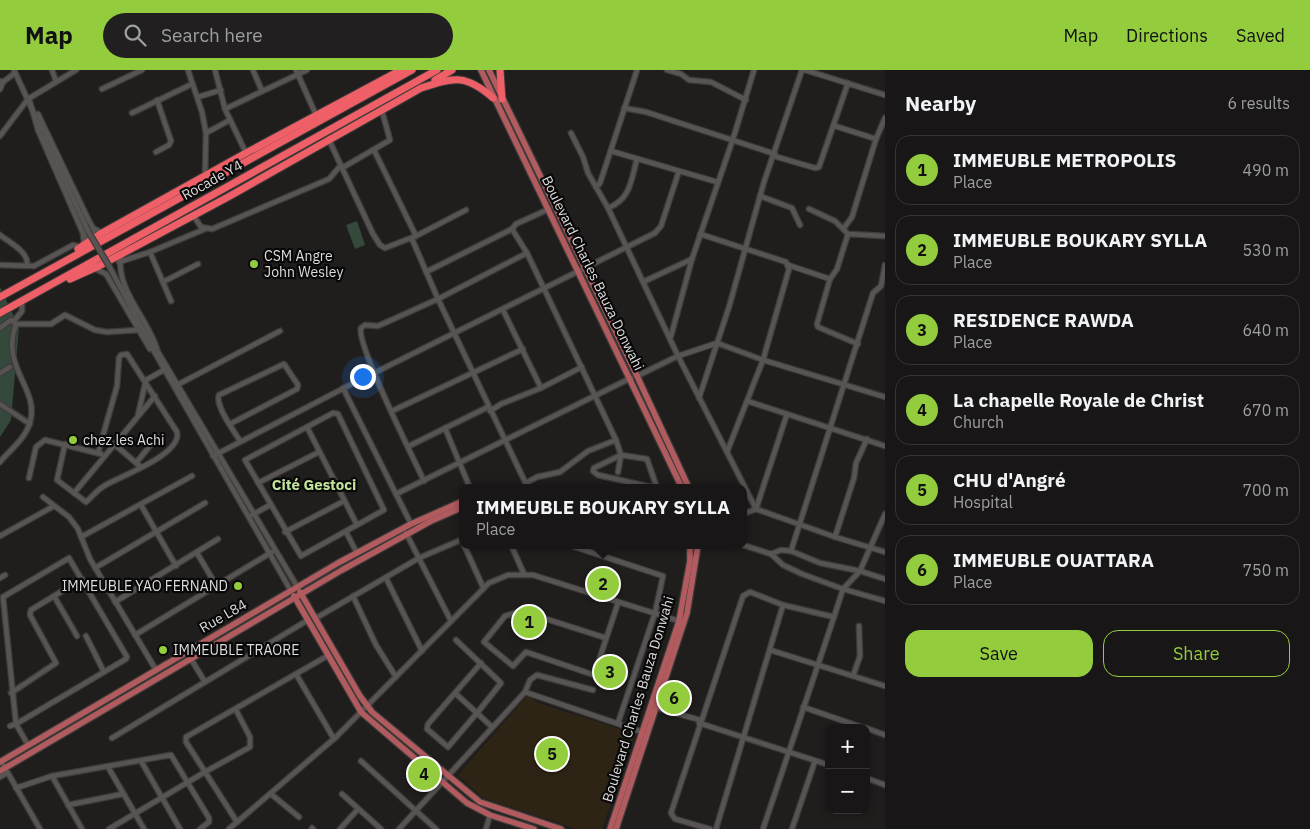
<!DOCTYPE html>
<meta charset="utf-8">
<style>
body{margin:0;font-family:"IBM Plex Sans",sans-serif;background:#211f1f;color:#f1f3f6}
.controls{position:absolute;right:15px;bottom:15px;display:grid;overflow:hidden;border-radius:10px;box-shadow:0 2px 8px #0003}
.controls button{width:45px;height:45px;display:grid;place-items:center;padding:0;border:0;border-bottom:1px solid #363535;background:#181616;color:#f1f3f6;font:25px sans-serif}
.you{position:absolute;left:362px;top:306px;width:18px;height:18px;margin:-12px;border:4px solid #fff;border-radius:50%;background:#1a73e8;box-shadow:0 0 0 8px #1a73e833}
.badge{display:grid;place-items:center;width:32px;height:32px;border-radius:50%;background:#93cd3e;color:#111;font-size:16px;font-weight:700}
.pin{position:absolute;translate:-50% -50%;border:2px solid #fff;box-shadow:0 1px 5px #0006}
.popup{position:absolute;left:459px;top:414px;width:288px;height:65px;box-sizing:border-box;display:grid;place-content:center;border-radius:10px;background:#181616;filter:drop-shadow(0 1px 4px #0005);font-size:16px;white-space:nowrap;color:#9f9fa1}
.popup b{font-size:19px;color:#f1f3f6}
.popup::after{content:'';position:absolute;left:50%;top:100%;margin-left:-10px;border:10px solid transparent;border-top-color:#181616}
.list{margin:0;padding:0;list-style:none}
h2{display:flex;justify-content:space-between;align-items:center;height:65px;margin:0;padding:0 20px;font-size:21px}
h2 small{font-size:16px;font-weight:400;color:#9f9fa1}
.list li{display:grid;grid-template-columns:32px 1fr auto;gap:15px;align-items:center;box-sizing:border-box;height:70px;margin:0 10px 10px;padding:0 10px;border:1px solid #363535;border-radius:15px}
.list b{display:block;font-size:19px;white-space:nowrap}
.list p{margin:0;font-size:16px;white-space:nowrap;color:#9f9fa1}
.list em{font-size:16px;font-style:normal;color:#9f9fa1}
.actions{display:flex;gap:10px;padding:15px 20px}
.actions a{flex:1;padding:11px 0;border:1px solid #93cd3e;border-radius:15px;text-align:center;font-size:18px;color:#93cd3e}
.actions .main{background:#93cd3e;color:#111}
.icon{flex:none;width:28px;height:28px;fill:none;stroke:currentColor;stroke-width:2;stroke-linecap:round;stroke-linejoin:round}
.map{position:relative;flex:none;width:885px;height:759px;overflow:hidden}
header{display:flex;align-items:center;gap:30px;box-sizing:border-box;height:70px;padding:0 25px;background:#93cd3e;color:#111}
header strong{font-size:24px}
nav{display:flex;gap:28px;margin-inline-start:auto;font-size:18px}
.search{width:350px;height:45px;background:#211f1f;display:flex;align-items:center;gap:12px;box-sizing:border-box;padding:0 18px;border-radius:28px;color:#9f9fa1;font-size:19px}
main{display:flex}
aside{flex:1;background:#181616}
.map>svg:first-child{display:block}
.medical{fill:#2e2415}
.green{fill:#34483c}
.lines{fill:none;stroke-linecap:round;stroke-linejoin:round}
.minor-casing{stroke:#3d3b3a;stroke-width:7}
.major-casing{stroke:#3d3b3a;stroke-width:8}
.highway-casing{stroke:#3d3b3a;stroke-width:9}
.minor{stroke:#575453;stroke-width:4.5}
.major{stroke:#b25b5f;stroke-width:5.5}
.highway{stroke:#ef5f67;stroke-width:7}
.minor-bridge-casing{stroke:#3d3b3a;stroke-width:7;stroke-linecap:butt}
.minor-bridge{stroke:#575453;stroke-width:4.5}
.poi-dot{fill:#93cd3e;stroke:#090808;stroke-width:2}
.labels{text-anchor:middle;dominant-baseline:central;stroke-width:4.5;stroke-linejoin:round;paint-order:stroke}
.street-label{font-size:14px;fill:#dedcdc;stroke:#090808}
.poi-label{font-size:14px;fill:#dedcdc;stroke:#090808;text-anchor:start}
.neighbourhood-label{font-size:15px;font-weight:bold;fill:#c1e39c;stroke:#090808}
</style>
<header>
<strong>Map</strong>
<div class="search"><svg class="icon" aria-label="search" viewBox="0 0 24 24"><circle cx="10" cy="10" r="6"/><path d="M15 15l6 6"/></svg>Search here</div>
<nav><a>Map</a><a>Directions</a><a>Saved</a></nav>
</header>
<main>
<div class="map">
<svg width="885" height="759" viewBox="0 0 885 759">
<rect width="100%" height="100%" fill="#201e1d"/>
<!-- medical -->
<path class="medical" d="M528,625L538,633L635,664L602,759H577L483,728L458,705Z"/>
<!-- green -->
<g class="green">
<path d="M357,151L365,175L355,179L346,155Z"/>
<path d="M0,217L19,257L11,350L0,367Z"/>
</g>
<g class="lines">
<defs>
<g id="minor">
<path d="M14,0L88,161"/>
<path d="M52,0L56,11"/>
<path d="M188,0L202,42L206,63L205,106"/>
<path d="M215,0L225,39L246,83"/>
<path d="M253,0L262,21"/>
<path d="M296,0L316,45"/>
<path d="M667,0L681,4L689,10L711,12L746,30"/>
<path d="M805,0L885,25"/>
<path d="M0,11L3,12L0,19"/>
<path d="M3,12L15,3"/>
<path d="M102,19L142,0"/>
<path d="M198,27L221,20"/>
<path d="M624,38L646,42L775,84"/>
<path d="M225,39L307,0"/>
<path d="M132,43L192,14"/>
<path d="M38,44L89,151L93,158L102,163"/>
<path d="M835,56L876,69L852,147L844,158"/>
<path d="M206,63L230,50"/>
<path d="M571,63L583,87L588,103L608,138L678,286L756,439"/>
<path d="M0,66L28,29L76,0"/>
<path d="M876,69L885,48"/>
<path d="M329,70L373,164L380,175L385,178L416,166L466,140"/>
<path d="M374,80L416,166"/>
<path d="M611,81L717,112"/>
<path d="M156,82L169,75L171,71L157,30"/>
<path d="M774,86L815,98L819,97L848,13"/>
<path d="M342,98L390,70L382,41"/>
<path d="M596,117L600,113L605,98L637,0"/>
<path d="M760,126L792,138L800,155"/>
<path d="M608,138C631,129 631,110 637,89"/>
<path d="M809,139L835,151L848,164L885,166"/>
<path d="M193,145L201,157L212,159L329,109L341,95"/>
<path d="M84,164L88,167L93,165V158"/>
<path d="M700,164L786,192L789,199L763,290L727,382"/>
<path d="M0,165C10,173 29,182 27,195"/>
<path d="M412,169L438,229L526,414"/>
<path d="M121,185C115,219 147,247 157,279"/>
<path d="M119,192L150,182"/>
<path d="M0,195L34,196L73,175L81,177L84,172L83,163L38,60L30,32"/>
<path d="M788,195L830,209L817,254L818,257L858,274"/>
<path d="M109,196L142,258L158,282L298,518"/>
<path d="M96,199L106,204L150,279"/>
<path d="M426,202L512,159"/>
<path d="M830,209L837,199L848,164"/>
<path d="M163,212L198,194"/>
<path d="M643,212L692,189"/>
<path d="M171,231L150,182L205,159"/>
<path d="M503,240L541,318L582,297"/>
<path d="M13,252L22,241V231"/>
<path d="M0,258L11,250L16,254H51L65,245L95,260L107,262L138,260"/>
<path d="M671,266L692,189L733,69L754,0"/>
<path d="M151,276L291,521"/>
<path d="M0,303L10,297"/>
<path d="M637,306L678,286L717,273L763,290L885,327"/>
<path d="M177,315L280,261"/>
<path d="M343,318L411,454"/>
<path d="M699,328L729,237L764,112L802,0"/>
<path d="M747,331L885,376"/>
<path d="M0,334L30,354"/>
<path d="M392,341L523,279"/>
<path d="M490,341L501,334L541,318"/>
<path d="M333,343L338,344L384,440L301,486L245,390Z"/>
<path d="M138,345L146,310L164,300"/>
<path d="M230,354L297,319L298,315L284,294L219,325C215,336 234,361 240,371"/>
<path d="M307,357L357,455"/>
<path d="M445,358L470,418"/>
<path d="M616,370L621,385L647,389L656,415L651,417L598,405L593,401L594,398L621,385L618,402"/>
<path d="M65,374L57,410L86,432C92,427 97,420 104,416C120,406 182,385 177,362L127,284L121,285L119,288L117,316L98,383"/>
<path d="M114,374L141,397"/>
<path d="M409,376L488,337"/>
<path d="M213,386L346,317L655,163L661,156L679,101"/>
<path d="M0,392C10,380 26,368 30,352C40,319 0,298 16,254"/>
<path d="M136,393L157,367"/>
<path d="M29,408L36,377L45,370L101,384"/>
<path d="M424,411C413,387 356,274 361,258L365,255L378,256L438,229L527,183"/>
<path d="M258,413L319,382"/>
<path d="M526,413L537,407L560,402L588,381L616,370L527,183L512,159L516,154L549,139"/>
<path d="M74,423L155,326"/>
<path d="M396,424L631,308"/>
<path d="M43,427L69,447L78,459L90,489L156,600"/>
<path d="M141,435L176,496"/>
<path d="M756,439L787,344"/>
<path d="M743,444L756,439L835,467L854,408L856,393L867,369"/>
<path d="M252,445L270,435"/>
<path d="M285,462L344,431"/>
<path d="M346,462L357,483"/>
<path d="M406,463L451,551"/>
<path d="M0,466L54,436"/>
<path d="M81,467L192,406"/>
<path d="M835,467L885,482"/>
<path d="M464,475L483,517"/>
<path d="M511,475L524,504"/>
<path d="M569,475L663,506L655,543L618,653"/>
<path d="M743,475L771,484L781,480L791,481L820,493L860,501L885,444"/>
<path d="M791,481L873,223L881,216L885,195"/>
<path d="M197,483L216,515"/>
<path d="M771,484L783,495L802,504L843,519L860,501L885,509"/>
<path d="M95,498L205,433"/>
<path d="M0,508L5,505"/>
<path d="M386,508L422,581"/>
<path d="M54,526L77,566"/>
<path d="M353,526L376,575L396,607"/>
<path d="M115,532L218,469"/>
<path d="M316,548L419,488L463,469"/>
<path d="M135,565L272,482"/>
<path d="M86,566L104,602"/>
<path d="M606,568L521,541L505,546L484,572L513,596L526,582L594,605L618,533"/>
<path d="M770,580L885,616"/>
<path d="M191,589L205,612"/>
<path d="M481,593L428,654L427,659L448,677L477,643L492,657"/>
<path d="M296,604L334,669"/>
<path d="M853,606L860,586L859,556"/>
<path d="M525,622L530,610L537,605L593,620"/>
<path d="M11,623L56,593L30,545L31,540L82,509"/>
<path d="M455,623L477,643L501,613L456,570"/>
<path d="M803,637L864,658"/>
<path d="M657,638L700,650"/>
<path d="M699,653L829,695"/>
<path d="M10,656L16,654L126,589L127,587L69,488L3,527L16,654L28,675"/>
<path d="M866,658L885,665"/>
<path d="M112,668L308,550"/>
<path d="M1,691L40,759"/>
<path d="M141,691L180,759"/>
<path d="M361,691L436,759"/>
<path d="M108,697L144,759"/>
<path d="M52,706L82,759"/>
<path d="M0,707L7,703"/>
<path d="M866,708L885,715"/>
<path d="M16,718L52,706L171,685L209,748V752L200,759"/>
<path d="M271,724L299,747"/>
<path d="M342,724L381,759"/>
<path d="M68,735L123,724"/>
<path d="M237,752L186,672V667L329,585"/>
<path d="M312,758L313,759"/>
<path d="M109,759L205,702L250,677V667L236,640"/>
<path d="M229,759L336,667L489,513L508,505H533L679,551"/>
<path d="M340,759L358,739"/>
<path d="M399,759L525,622L645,663"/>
<path d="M486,759L490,745"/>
<path d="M710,759L675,749L671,743L743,526L750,522L783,535"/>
<path d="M716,759L783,535L834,547L843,519L885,531"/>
<path d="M763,759L834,547"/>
<path d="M792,759L815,691"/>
</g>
<g id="major">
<path d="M481,0L682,418"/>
<path d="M489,0L637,306L689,418"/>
<path d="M527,418H567"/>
<path d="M300,522L360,626L372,642L480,732L561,759"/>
<path d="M294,526L361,642L467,733L490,745L534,759"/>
<path d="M0,692L338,493L411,454L463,431"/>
<path d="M0,701L342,500L431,451L463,437"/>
<path d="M610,759L679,551L690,491V475"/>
<path d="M616,759L687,543L698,475"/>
</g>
<g id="highway">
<path d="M500,0L502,29"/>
<path d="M435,10L452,0"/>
<path d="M78,179L102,163L246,83L401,0"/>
<path d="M70,209L99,196L228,127L421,18C454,7 466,4 493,28"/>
<path d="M0,227L412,0"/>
<path d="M0,243L437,0"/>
</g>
</defs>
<!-- minor casing -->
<use href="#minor" class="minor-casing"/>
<!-- major casing -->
<use href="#major" class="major-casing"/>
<!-- highway casing -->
<use href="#highway" class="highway-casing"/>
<!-- minor -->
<use href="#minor" class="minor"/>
<!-- major -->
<use href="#major" class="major"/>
<!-- highway -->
<use href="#highway" class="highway"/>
<defs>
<path id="minor-bridge" d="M88,161L109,196"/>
</defs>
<!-- minor-bridge casing -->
<use href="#minor-bridge" class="minor-bridge-casing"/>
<!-- minor-bridge -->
<use href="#minor-bridge" class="minor-bridge"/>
</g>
<!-- markers -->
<g class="poi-dot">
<circle cx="254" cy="194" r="5"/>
<circle cx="73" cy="370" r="5"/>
<circle cx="238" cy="516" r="5"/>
<circle cx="163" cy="580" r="5"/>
</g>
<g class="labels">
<!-- street labels -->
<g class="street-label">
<text transform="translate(212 110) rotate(-29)">Rocade Y4</text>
<text transform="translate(593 203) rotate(64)">Boulevard Charles Bauza Donwahi</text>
<text transform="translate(223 546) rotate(-30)">Rue L84</text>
<text transform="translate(638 629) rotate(-73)">Boulevard Charles Bauza Donwahi</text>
</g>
<!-- poi labels -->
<g class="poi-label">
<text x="264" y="186">CSM Angre<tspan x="264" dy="16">John Wesley</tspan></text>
<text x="83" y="370">chez les Achi</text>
<text x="228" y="516" text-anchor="end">IMMEUBLE YAO FERNAND</text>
<text x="173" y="580">IMMEUBLE TRAORE</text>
</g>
<!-- neighbourhood labels -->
<g class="neighbourhood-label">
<text x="314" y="414">Cité Gestoci</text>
</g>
</g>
</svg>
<div class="controls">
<button>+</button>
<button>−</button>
</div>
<div class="you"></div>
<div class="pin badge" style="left:529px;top:552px">1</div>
<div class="pin badge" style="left:603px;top:514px">2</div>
<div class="popup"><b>IMMEUBLE BOUKARY SYLLA</b>Place</div>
<div class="pin badge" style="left:610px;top:602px">3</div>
<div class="pin badge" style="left:424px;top:704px">4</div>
<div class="pin badge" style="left:552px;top:684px">5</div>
<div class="pin badge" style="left:674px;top:628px">6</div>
</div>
<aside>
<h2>Nearby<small>6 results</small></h2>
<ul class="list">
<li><span class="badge">1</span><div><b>IMMEUBLE METROPOLIS</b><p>Place</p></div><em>490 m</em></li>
<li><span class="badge">2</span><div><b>IMMEUBLE BOUKARY SYLLA</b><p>Place</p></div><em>530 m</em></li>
<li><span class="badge">3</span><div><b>RESIDENCE RAWDA</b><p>Place</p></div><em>640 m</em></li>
<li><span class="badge">4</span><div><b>La chapelle Royale de Christ</b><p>Church</p></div><em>670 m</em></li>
<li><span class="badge">5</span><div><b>CHU d'Angré</b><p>Hospital</p></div><em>700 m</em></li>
<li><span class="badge">6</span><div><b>IMMEUBLE OUATTARA</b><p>Place</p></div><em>750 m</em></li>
</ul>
<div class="actions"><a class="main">Save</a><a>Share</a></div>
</aside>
</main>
